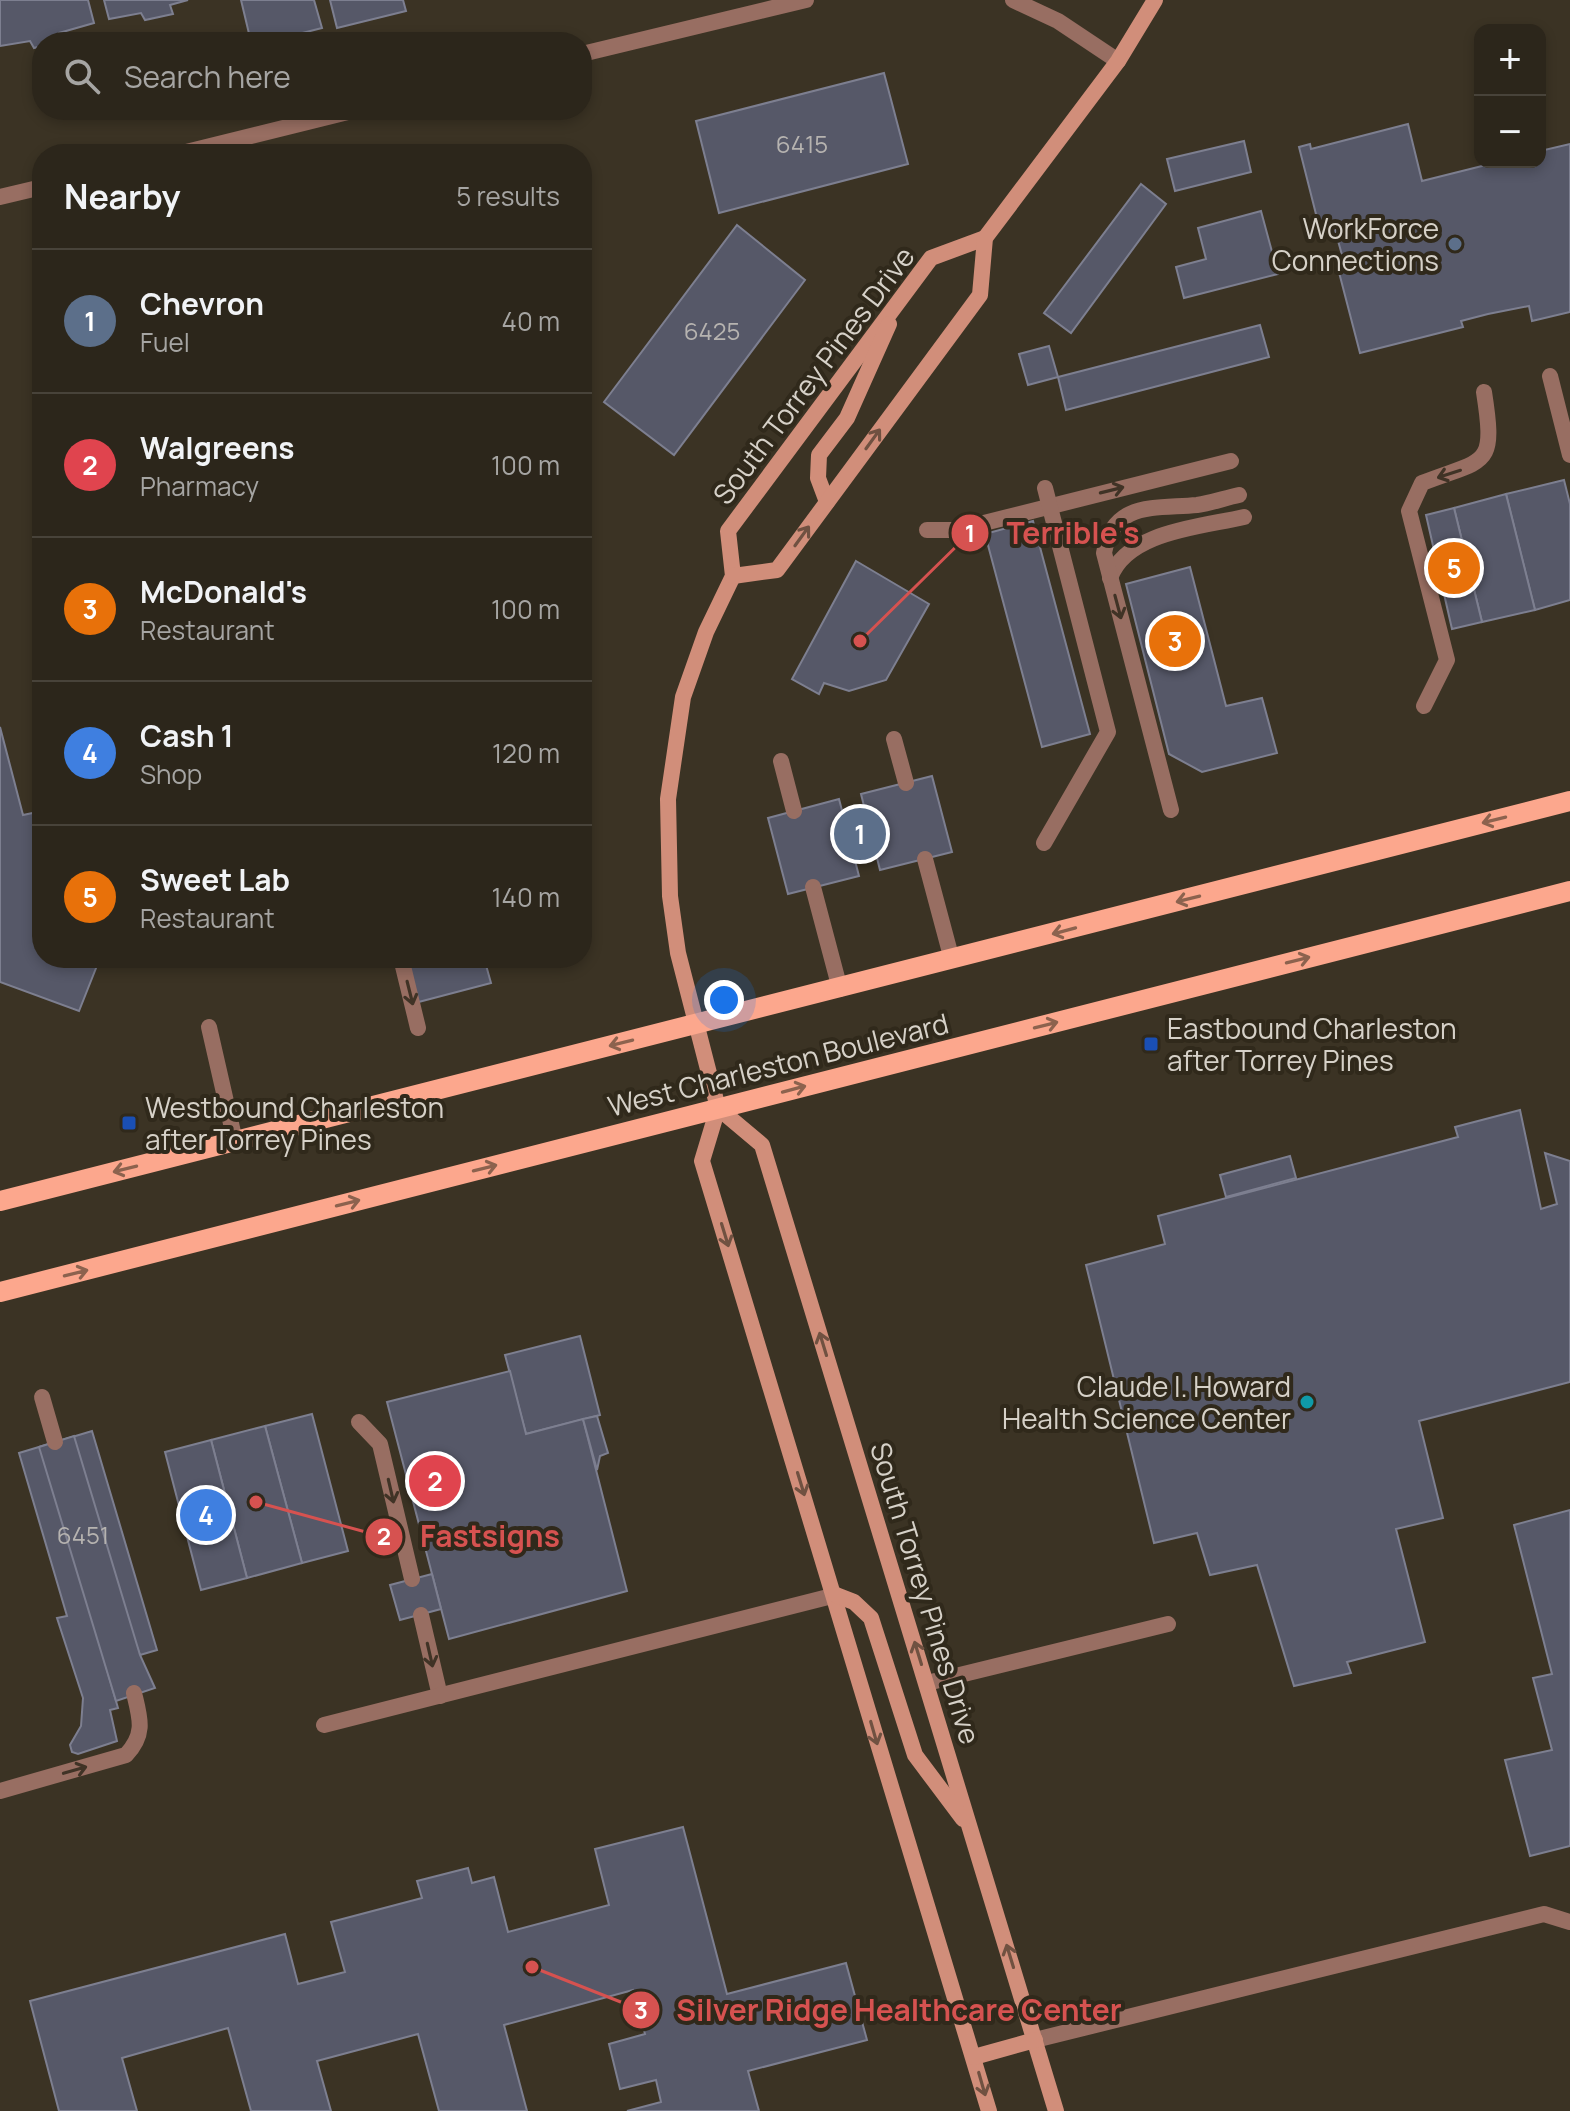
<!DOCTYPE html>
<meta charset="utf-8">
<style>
body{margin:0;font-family:Manrope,sans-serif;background:#383228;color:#f1f3f6}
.controls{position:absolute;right:24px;top:24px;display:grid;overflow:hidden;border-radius:16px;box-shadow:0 4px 12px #0003}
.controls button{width:72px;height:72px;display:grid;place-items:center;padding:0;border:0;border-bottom:2px solid #48433a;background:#2c261b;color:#f1f3f6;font:40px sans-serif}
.you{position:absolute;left:724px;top:1000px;width:28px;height:28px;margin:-20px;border:6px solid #fff;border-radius:50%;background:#1a73e8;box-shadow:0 0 0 12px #1a73e833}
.badge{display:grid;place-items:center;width:52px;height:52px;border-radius:50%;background:#8abfa5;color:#fff;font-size:26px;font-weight:700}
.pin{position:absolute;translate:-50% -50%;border:4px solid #fff;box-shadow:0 2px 8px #0006}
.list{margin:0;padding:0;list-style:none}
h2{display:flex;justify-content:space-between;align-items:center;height:104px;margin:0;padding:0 32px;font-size:34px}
h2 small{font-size:26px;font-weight:400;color:#a6a5a3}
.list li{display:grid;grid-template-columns:52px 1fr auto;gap:24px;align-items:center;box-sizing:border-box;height:144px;padding:0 32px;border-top:2px solid #48433a}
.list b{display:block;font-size:30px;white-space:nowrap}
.list p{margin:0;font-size:26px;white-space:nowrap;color:#a6a5a3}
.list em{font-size:26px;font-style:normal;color:#a6a5a3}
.icon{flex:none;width:44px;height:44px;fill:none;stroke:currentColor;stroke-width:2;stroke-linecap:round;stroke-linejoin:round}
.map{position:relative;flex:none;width:1570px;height:2111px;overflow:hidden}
.search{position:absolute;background:#2c261b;box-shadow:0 4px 12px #0003;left:32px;top:32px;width:560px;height:88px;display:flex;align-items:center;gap:20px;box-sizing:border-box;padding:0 28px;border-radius:32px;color:#a6a5a3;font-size:30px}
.panel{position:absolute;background:#2c261b;box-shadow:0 4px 12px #0003;left:32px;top:144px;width:560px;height:824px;border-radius:32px}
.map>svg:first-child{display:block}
.building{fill:#565868;stroke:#7d7f90;stroke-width:2}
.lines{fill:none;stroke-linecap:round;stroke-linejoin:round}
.lane{stroke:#986e62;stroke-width:16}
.street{stroke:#986e62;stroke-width:16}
.secondary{stroke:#d18e7a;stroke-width:16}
.primary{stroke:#fca78d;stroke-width:20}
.oneway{stroke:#705141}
.oneway2{stroke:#403326}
.oneway3{stroke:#8c624e}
.service-dot{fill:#5c6f8a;stroke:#30291b;stroke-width:3}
.transit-dot{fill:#1a4fb4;stroke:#30291b;stroke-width:3}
.culture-dot{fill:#0f9aa8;stroke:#30291b;stroke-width:3}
.labels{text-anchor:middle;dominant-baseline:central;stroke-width:8;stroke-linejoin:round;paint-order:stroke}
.number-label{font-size:24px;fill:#b6b3b0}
.poi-label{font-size:28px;fill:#d6d1c8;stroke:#30291b;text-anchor:end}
.street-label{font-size:28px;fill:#d6d1c8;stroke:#30291b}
.leader{fill:none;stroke:#d65250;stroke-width:3}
.callout-dot{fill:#d65250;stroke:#30291b;stroke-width:3}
.mark-label{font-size:24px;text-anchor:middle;font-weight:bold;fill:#fff}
.callout-label{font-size:30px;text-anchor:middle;font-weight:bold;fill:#d65250;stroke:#30291b;stroke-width:8;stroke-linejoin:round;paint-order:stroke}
</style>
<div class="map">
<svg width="1570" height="2111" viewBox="0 0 1570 2111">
<rect width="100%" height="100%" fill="#3b3324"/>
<!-- building -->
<g class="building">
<path d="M0,0H88L94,23L59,33L62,41L42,42V46L34,48L30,41L0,46Z"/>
<path d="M104,0H188L170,5L173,14L145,20L141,13L109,19Z"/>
<path d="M241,0H314L322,28L267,42H251Z"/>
<path d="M330,0H403L406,11L337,28Z"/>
<path d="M884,73L908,164L719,213L696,121Z"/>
<path d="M1408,124L1422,181L1498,162H1540V151L1570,144V312L1532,321L1529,306L1488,314L1461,321L1463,327L1360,353L1335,257L1342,255L1335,230L1321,234L1299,147L1310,144L1311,149Z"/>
<path d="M1244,141L1251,172L1175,191L1167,159Z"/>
<path d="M1141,184L1166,204L1071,333L1044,313Z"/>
<path d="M1261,211L1278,274L1184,298L1176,267L1206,259L1198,228Z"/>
<path d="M737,225L805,280L674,455L604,402Z"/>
<path d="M1260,325L1269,357L1066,410L1058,377Z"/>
<path d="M1049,346L1058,377L1028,385L1019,354Z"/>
<path d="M1564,480L1570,504V600L1535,610L1506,494Z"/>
<path d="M1506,494L1535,610L1482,622L1454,508Z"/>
<path d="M1454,508L1482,622L1452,629L1426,515Z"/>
<path d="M1033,521L1090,734L1042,747L985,534Z"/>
<path d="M856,561L929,604L886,680L849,691L824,683L819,694L792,679Z"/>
<path d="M1190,567L1226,706L1262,698L1277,753L1202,772L1169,754L1126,584Z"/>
<path d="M0,727L23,815L42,811V958H100L79,1011L0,982Z"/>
<path d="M932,776L952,852L880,870L861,794Z"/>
<path d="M839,799L859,876L788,894L768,818Z"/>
<path d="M866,823L871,842L853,846L848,827Z"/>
<path d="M399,958H484L491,983L411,1004Z"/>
<path d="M1520,1110L1541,1209L1557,1204L1545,1153L1570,1161V1382L1419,1421L1443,1518L1396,1529L1425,1642L1347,1662L1351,1673L1294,1686L1257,1565L1210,1575L1197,1533L1154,1543L1086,1265L1165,1244L1158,1216L1458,1137L1455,1127Z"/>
<path d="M1290,1156L1296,1178L1226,1197L1220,1175Z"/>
<path d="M580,1336L600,1415L526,1434L505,1355Z"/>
<path d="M510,1371L526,1434L583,1419L627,1591L449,1639L387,1402Z"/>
<path d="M312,1414L348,1551L302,1563L265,1426Z"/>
<path d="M597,1416L608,1453L600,1456L597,1470L583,1419Z"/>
<path d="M265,1426L302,1563L247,1578L211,1440Z"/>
<path d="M92,1431L157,1650L140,1655L137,1647L103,1656L118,1708L110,1710L117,1741L78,1754L72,1752L70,1745L81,1726L83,1698L57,1618L67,1616L19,1453Z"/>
<path d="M74,1436L140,1655L155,1688L116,1701L39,1447Z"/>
<path d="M211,1440L247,1578L201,1590L165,1452Z"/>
<path d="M1570,1510V1846L1530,1856L1505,1760L1552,1750L1533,1678L1552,1674L1514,1525Z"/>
<path d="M432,1574L441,1609L400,1620L390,1585Z"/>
<path d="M683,1827L727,1994L846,1963L867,2040L748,2071L759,2111H627L661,2102L656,2080L620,2089L609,2044L645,2034L633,1990L504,2025L527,2111H439L418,2034L317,2061L331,2111H251L228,2028L122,2058L137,2111H59L30,2001L285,1934L298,1984L345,1972L331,1922L422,1898L417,1881L468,1868L472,1883L494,1877L508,1932L609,1905L595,1849Z"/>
</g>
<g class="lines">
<!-- lane -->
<g class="lane">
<path d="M1550,376L1570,455"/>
<path d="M927,530H956L1231,461"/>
<path d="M1110,578C1127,531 1202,527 1244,517"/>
<path d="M1424,706L1447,660L1409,511L1422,483C1486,458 1496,469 1484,392"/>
<path d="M894,739L906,783"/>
<path d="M781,761L794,811"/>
<path d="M1171,810L1104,553C1113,501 1154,509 1197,505C1211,503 1225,498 1239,495"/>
<path d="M1044,843L1108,732L1045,488"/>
<path d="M925,859L952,960"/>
<path d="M813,887L840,989"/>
<path d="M401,958L418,1028"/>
<path d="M209,1027L235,1141"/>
<path d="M42,1397L55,1442"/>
<path d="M359,1422L380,1444L412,1579"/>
<path d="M421,1615L440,1696"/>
<path d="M927,1683L1168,1624"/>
<path d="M324,1725L836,1595"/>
<path d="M0,1791L126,1755C146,1734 140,1718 134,1693"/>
<path d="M1035,2040L1544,1914L1570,1922"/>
</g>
<!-- street -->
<g class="street">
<path d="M1013,0L1058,21L1118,61"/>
<path d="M582,54L806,0"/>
<path d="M178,154L356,110"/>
<path d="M0,197L42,187"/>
</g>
<!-- secondary -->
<g class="secondary">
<path d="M985,238L931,258L728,531L733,576L706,632L683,697L668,799L670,896L678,953L718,1108L702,1161L989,2111"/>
<path d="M827,502L818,478L819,455L847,418L889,324"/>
<path d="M733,576L777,570L980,295L985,238L1118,61L1155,0"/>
<path d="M718,1108L762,1145L1056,2111"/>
<path d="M836,1595L854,1602L871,1618L915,1755L963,1819"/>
<path d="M974,2057L1035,2040"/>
</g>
<!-- primary -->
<g class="primary">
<path d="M0,1201L1570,801"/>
<path d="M0,1292L1570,891"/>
</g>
</g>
<!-- one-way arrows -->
<defs><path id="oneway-shaft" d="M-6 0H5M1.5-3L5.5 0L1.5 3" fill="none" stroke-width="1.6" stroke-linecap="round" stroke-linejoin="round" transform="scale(2)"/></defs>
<g class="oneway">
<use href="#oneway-shaft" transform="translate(873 439) rotate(-54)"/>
<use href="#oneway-shaft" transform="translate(802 536) rotate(-54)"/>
<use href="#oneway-shaft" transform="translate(725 1235) rotate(73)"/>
<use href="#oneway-shaft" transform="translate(823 1344) rotate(-107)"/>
<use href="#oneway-shaft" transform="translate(801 1484) rotate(73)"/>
<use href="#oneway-shaft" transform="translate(918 1653) rotate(-107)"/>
<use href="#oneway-shaft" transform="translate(874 1733) rotate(74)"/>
<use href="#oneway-shaft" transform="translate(1010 1956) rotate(-107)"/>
<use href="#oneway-shaft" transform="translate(982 2084) rotate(74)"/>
</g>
<g class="oneway2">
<use href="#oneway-shaft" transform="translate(1449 474) rotate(162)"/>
<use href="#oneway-shaft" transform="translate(1112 490) rotate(-14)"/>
<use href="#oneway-shaft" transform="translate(1118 607) rotate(75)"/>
<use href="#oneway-shaft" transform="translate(410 993) rotate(76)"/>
<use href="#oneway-shaft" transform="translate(391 1491) rotate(77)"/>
<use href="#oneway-shaft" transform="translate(430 1655) rotate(77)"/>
<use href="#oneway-shaft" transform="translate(75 1770) rotate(-16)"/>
</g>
<g class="oneway3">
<use href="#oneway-shaft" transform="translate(1494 820) rotate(166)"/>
<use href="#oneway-shaft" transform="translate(1188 899) rotate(166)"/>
<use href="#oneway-shaft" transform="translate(1064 931) rotate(165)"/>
<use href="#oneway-shaft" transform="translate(1298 960) rotate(-14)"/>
<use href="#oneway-shaft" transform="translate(1046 1025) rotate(-14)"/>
<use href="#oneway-shaft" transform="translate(621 1043) rotate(166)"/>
<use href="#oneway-shaft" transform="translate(794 1089) rotate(-15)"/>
<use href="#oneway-shaft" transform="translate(485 1168) rotate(-14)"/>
<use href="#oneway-shaft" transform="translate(125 1169) rotate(166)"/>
<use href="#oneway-shaft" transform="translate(348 1203) rotate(-14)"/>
<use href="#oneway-shaft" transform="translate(76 1273) rotate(-14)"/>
</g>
<!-- markers -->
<circle class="service-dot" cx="1455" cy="244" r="8"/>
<g class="transit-dot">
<rect x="1143" y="1036" width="16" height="16" rx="4"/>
<rect x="121" y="1115" width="16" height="16" rx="4"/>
</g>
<circle class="culture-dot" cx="1307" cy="1402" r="8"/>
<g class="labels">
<!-- number labels -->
<g class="number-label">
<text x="802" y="143">6415</text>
<text x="712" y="330">6425</text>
<text x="83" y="1534">6451</text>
</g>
<!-- poi labels -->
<g class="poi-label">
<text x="1439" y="228">WorkForce<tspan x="1439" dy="32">Connections</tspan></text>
<text x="1167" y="1028" text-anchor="start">Eastbound Charleston<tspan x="1167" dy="32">after Torrey Pines</tspan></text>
<text x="145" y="1107" text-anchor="start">Westbound Charleston<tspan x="145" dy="32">after Torrey Pines</tspan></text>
<text x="1291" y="1386">Claude I. Howard<tspan x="1291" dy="32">Health Science Center</tspan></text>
</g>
<!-- street labels -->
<g class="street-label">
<text transform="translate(813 375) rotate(-53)">South Torrey Pines Drive</text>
<text transform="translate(778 1064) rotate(-14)">West Charleston Boulevard</text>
<text transform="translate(926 1593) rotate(73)">South Torrey Pines Drive</text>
</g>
</g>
<!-- callouts -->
<path class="leader" d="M860 641L970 533M256 1502L384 1537M532 1967L641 2010"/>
<g class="callout-dot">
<circle cx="860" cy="641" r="8"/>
<circle cx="256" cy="1502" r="8"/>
<circle cx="532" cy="1967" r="8"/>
<circle cx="970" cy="533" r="20"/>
<circle cx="384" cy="1537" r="20"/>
<circle cx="641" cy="2010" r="20"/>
</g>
<g class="mark-label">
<text x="970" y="542">1</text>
<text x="384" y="1545">2</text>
<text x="641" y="2019">3</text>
</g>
<g class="callout-label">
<text x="1073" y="544">Terrible's</text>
<text x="490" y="1547">Fastsigns</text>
<text x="899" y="2021">Silver Ridge Healthcare Center</text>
</g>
</svg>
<div class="controls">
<button>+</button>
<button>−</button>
</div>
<div class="you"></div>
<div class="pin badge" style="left:860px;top:834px;background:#5c6f8a">1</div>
<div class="pin badge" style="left:435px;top:1481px;background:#e0444e">2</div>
<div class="pin badge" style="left:1175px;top:641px;background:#e8710a">3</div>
<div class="pin badge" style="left:206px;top:1515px;background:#3f7fe0">4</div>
<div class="pin badge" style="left:1454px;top:568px;background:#e8710a">5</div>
<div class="search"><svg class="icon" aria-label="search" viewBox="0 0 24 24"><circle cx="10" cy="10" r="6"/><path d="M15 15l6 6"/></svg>Search here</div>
<section class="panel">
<h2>Nearby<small>5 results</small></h2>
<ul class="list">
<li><span class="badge" style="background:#5c6f8a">1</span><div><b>Chevron</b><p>Fuel</p></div><em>40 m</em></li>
<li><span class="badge" style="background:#e0444e">2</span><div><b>Walgreens</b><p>Pharmacy</p></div><em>100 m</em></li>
<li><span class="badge" style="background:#e8710a">3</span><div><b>McDonald's</b><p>Restaurant</p></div><em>100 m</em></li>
<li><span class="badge" style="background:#3f7fe0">4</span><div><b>Cash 1</b><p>Shop</p></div><em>120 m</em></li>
<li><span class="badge" style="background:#e8710a">5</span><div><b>Sweet Lab</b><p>Restaurant</p></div><em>140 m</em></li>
</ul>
</section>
</div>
